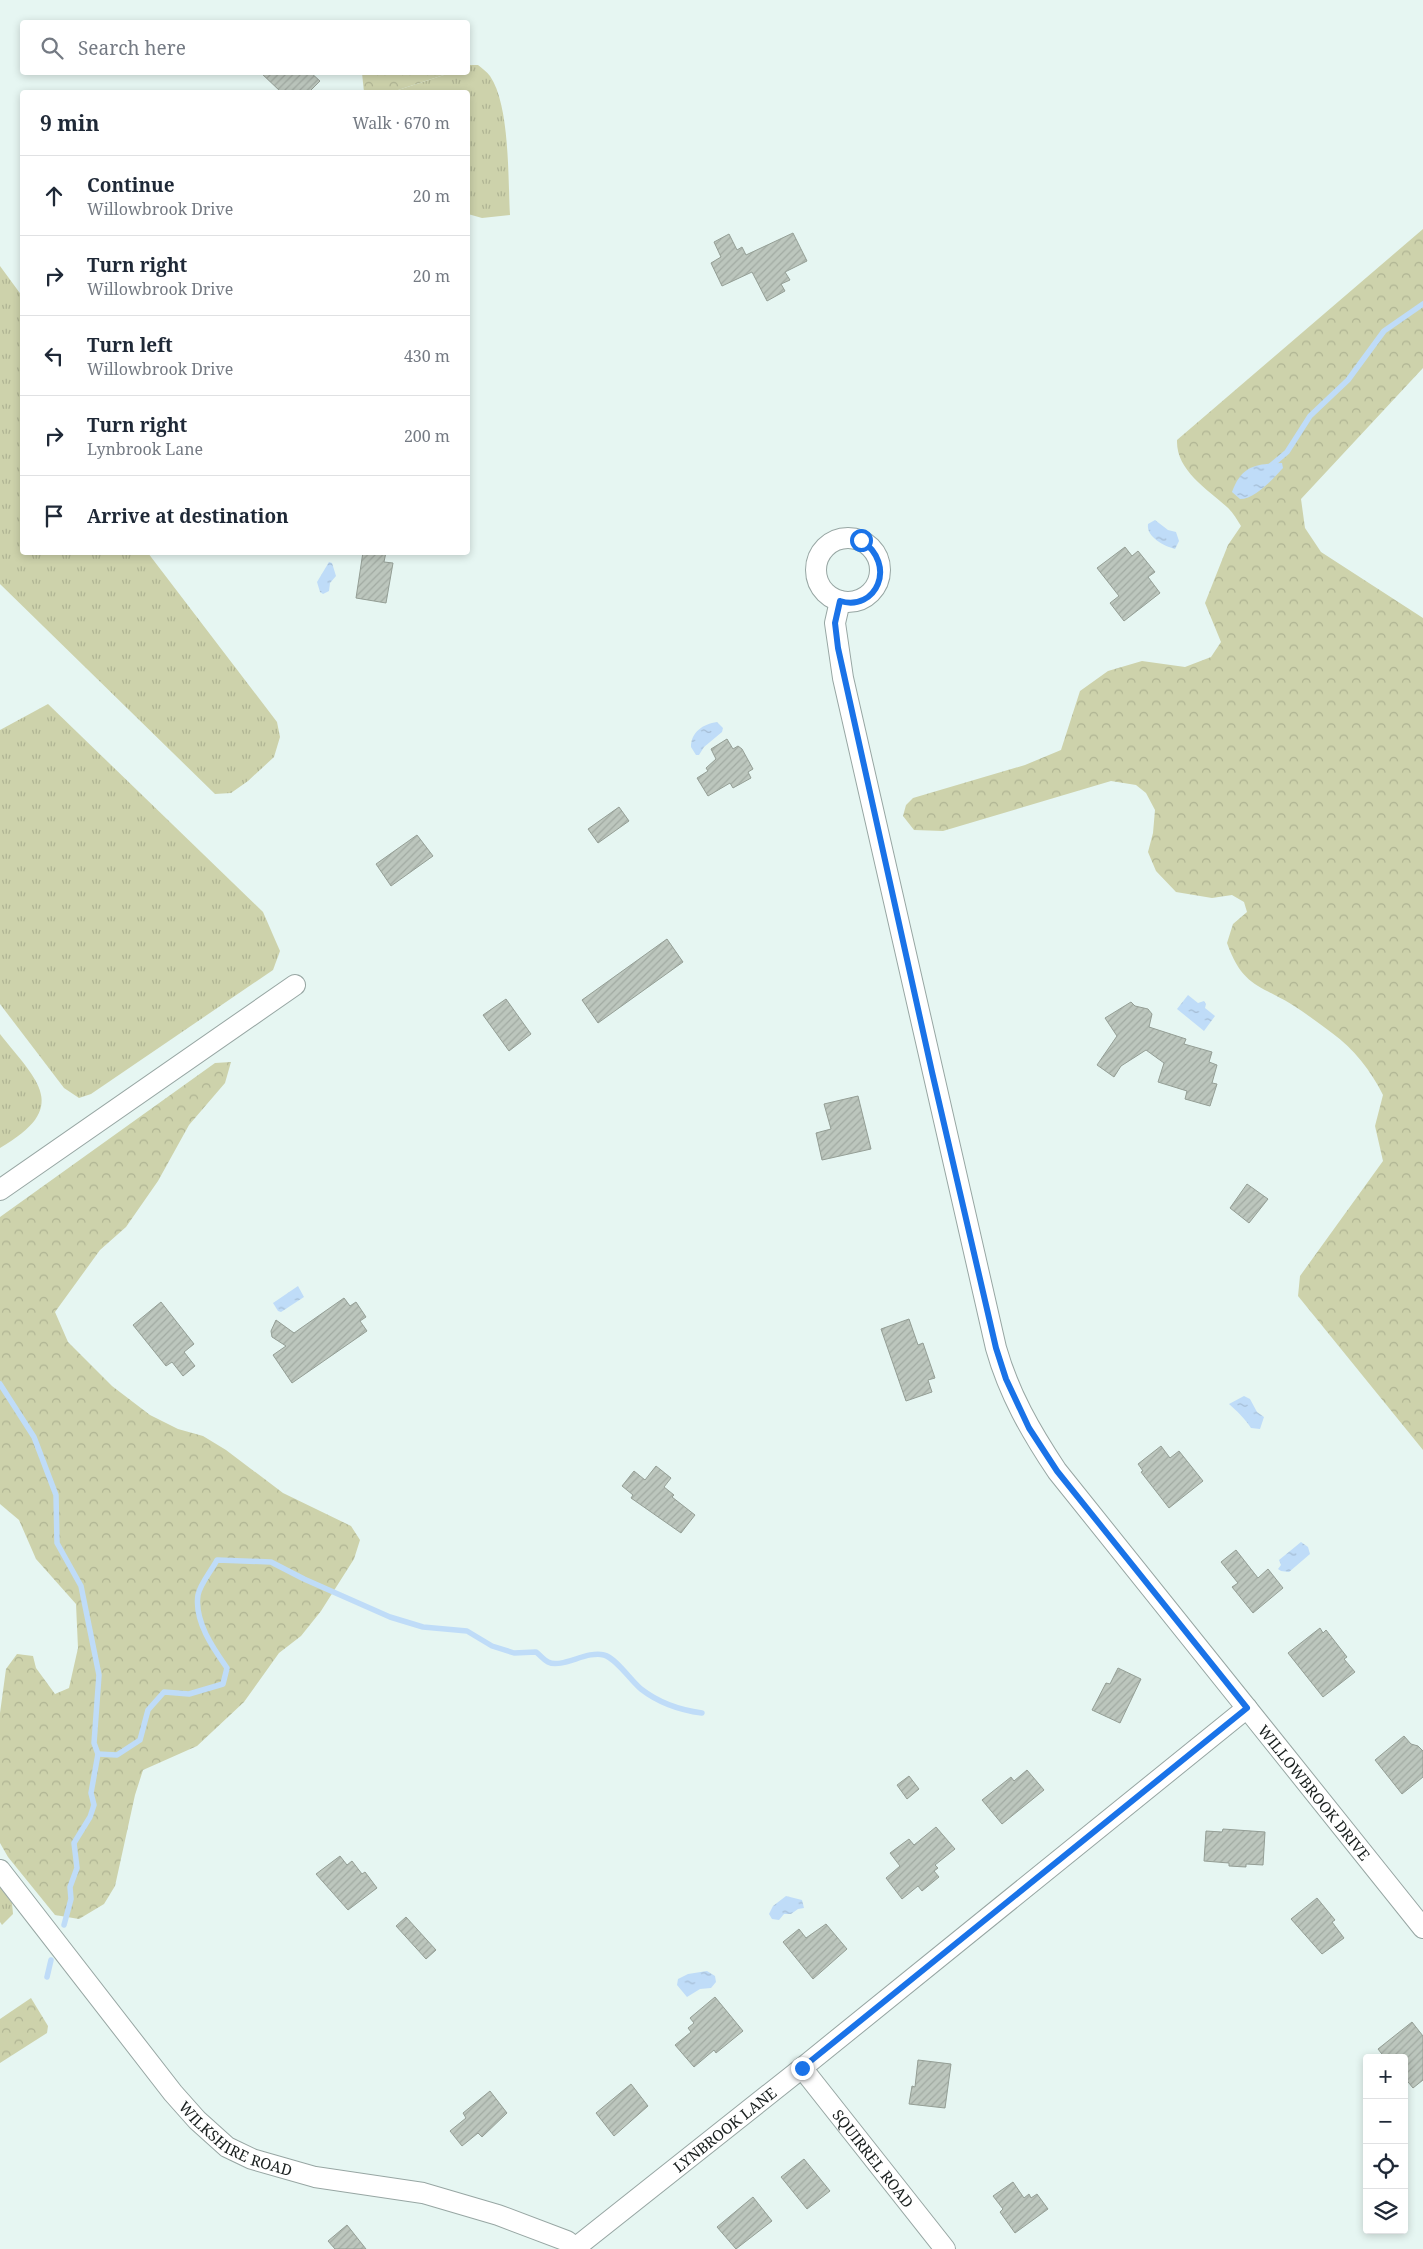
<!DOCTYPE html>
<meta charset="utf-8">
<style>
body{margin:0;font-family:"Noto Serif",serif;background:#f2f2f3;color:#1f2937}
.controls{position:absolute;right:15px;bottom:15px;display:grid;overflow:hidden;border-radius:5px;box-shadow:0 2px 8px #0003}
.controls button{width:45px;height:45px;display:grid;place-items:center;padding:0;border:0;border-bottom:1px solid #e0e1e3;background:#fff;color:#1f2937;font:25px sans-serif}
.stop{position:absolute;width:15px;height:15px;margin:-11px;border:4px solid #1a73e8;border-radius:50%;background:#fff}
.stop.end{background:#1a73e8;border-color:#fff;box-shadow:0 1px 5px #0008}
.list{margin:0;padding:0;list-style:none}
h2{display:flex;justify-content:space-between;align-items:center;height:65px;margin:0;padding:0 20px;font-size:21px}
h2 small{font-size:16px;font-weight:400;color:#747a83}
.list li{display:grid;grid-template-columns:32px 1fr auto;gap:15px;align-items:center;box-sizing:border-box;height:80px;padding:0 20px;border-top:1px solid #e0e1e3}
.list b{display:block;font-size:19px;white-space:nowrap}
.list p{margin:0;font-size:16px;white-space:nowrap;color:#747a83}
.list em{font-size:16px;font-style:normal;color:#747a83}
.icon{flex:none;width:28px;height:28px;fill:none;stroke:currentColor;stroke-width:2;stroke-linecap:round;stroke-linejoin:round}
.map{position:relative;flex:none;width:1423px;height:2249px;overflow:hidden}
.search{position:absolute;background:#fff;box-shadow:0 2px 8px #0003;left:20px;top:20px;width:450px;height:55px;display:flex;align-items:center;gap:12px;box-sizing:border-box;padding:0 18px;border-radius:5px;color:#747a83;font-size:19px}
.panel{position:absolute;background:#fff;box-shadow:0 2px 8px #0003;left:20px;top:90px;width:450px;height:465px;border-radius:5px}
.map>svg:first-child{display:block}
.grass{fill:url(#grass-tufts)}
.forest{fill:url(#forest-crowns)}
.water{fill:url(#water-ripples)}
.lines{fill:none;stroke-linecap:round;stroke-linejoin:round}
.stream{stroke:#bfdcf8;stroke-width:5.5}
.building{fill:url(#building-hatch);stroke:#949e95}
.minor-casing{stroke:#97a6a3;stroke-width:22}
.minor{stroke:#fff;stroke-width:20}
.route{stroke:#1a73e8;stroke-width:6}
.labels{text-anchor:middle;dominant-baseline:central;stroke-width:4.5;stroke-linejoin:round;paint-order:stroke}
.street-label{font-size:15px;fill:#191f1e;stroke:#e6f6f2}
</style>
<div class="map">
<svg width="1423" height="2249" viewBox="0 0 1423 2249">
<defs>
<pattern id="grass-tufts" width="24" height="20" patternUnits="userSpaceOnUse" patternTransform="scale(1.25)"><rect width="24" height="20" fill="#cdd2ab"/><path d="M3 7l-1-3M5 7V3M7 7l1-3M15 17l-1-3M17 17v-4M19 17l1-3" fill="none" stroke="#afb493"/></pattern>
<pattern id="forest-crowns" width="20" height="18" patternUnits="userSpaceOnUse" patternTransform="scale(1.25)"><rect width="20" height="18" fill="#cdd2ab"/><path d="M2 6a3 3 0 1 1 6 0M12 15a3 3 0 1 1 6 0" fill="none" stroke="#afb493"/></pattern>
<pattern id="water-ripples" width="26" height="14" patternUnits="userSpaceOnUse" patternTransform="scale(1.25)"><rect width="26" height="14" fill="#bfdcf8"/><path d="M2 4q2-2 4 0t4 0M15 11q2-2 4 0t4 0" fill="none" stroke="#a4bcd4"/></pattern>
<pattern id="building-hatch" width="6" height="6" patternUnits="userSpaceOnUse" patternTransform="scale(1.25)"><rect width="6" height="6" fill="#bcc6bd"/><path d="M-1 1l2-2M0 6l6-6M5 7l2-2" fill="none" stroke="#a1aaa2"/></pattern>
</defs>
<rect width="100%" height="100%" fill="#e6f6f2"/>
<!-- grass -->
<g class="grass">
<path d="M470,65H478C482,68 487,72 490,76C510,105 508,179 510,215L482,218L468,214V92H392L450,73L468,72V66Z"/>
<path d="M0,266L22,296V552L148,553L277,722L280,737L274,757L248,781L231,793L215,794L0,584Z"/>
<path d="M48,704L263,912L280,951L273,970L91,1094L79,1098L64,1088L0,1004V730Z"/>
<path d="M0,1034C38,1082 71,1107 0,1148Z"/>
<path d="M0,1887L12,1903L13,1914L2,1925L0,1922Z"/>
</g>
<!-- forest -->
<g class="forest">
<path d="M362,73V72L450,73L392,92H364Z"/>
<path d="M1423,229V368L1301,499L1305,528L1321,552L1423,618V1450L1298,1296L1300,1276L1383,1161L1375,1126L1383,1095C1371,1071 1354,1049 1332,1033C1319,1023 1305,1013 1291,1004C1257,984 1242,985 1227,943L1233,924L1247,912L1244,902L1232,895L1212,898L1176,892L1156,871L1148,852L1153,833L1155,810L1146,793L1136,785L1111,781L943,831L914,830L903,816L906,805L913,798L1025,765L1061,750L1080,691L1108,671L1142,661L1185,667L1211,657L1221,642L1205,603L1228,545L1241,526C1237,520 1233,512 1227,507C1206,488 1176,470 1177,440Z"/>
<path d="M231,1062L225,1083L189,1125L158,1181L126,1227L100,1250L55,1312L68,1342L112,1386L150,1415L178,1429L203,1436L226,1450L283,1493L351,1526L360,1540L354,1559L321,1611L301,1636L279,1653L244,1702L197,1746L143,1770L135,1795L115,1886L104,1904L79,1919L55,1915L8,1857L0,1843V1713L6,1669L17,1654L33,1656L36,1668L55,1694L69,1688L78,1648L76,1604L36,1559L19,1520L0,1504V1217L215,1063Z"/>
<path d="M31,1998L48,2026L47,2033L0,2063V2019Z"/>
</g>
<!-- water -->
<g class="water">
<path d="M1282,463L1283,468C1273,479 1255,499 1240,499L1232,492C1242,465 1256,464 1282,463Z"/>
<path d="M1155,520L1168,530L1176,532L1179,541L1175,549C1164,546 1146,537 1148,524Z"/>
<path d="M329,562L332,563L336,576L330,583L329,591L323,594L320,592L317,582Z"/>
<path d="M717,722L723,728L722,732L704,747L699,755H696L691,747C691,732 703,724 717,722Z"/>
<path d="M1188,995L1198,1003L1204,1001L1206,1004L1205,1008L1215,1016L1204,1031L1177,1009Z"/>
<path d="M298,1286L304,1297L281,1312L278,1311L273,1303Z"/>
<path d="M1244,1396L1250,1399L1257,1412L1264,1417L1260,1429L1251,1428C1246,1420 1236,1410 1229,1404Z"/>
<path d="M1301,1542L1308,1547L1310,1554L1289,1572L1281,1571L1278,1569L1281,1565L1279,1560Z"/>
<path d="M786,1896L802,1900L804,1908L798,1909L791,1914H784L779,1920L772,1919L769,1914L773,1906Z"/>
<path d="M707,1971L715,1976L716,1982L711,1988L700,1989L687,1997L677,1985L678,1979L688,1974Z"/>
</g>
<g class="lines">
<!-- stream -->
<g class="stream">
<path d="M1268,468L1287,452L1310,416L1348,380L1384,331L1423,304"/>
<path d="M0,1384L34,1437L56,1495L57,1543L81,1586L99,1675L94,1743L98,1754L91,1793L94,1805L90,1817L74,1843L77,1868L70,1887L71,1899L64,1925"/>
<path d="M98,1754L117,1755L140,1740L148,1710L164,1692L189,1694L223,1684L227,1668C213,1648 194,1621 198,1595C200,1584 212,1570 217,1560L271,1562L304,1579L390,1617L423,1627L467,1631L492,1646L514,1653L536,1652C540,1655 544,1660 548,1662C562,1669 587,1650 604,1655C616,1658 631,1681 641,1689C659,1703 679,1710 702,1713"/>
<path d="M47,1977L51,1960"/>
</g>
</g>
<!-- building -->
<g class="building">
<path d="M260,72H310L320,81L309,92H281Z"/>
<path d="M793,233L807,261L785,272L790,280L781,284L785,291L767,301L752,272L722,286L711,263L721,257L714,242L729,234L737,250L742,247L746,255Z"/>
<path d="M1125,547L1132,556L1138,551L1155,572L1148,577L1160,593L1124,621L1110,603L1119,596L1097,568Z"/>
<path d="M363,552H386L384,562L393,563L386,603L356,598Z"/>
<path d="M727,739L733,749L738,746L742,749L753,769L748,772L751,778L733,788L730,783L708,796L697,778L708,771L706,768L716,759L711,749Z"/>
<path d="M619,807L629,821L598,843L588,829Z"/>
<path d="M417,835L433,856L391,886L376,864Z"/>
<path d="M667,939L683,962L598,1023L582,1000Z"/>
<path d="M506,999L531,1034L509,1051L483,1015Z"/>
<path d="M1131,1002L1135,1006L1148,1009L1152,1014L1149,1027L1186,1039L1184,1044L1212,1052L1209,1062L1217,1065L1212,1083L1217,1084L1210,1106L1185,1099L1187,1091L1158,1082L1164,1063L1146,1050L1121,1066L1114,1077L1097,1065L1117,1036L1105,1018Z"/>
<path d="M858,1096L871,1149L822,1160L816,1133L831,1129L824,1104Z"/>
<path d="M1247,1184L1268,1199L1249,1223L1230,1208Z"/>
<path d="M344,1298L350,1306L356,1302L366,1317L360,1321L367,1331L292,1383L273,1355L286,1346L272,1337L271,1331L276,1320L294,1333Z"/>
<path d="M161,1302L194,1344L184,1352L195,1366L183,1376L172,1362L166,1366L133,1325Z"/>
<path d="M909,1319L918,1345L923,1343L935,1378L928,1380L932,1392L906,1401L881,1329Z"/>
<path d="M1161,1446L1170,1458L1179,1451L1203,1481L1169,1508L1141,1472L1143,1471L1138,1464Z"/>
<path d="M656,1466L671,1478L664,1487L674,1495L672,1497L695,1515L681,1533L631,1498L633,1495L622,1486L634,1471L645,1480Z"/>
<path d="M1236,1550L1258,1578L1268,1569L1283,1588L1253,1613L1232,1587L1238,1583L1221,1562Z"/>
<path d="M1320,1628L1323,1633L1326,1630L1347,1657L1344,1659L1355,1672L1323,1697L1288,1653Z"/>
<path d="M1118,1668L1141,1679L1120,1723L1092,1710L1106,1683L1110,1684Z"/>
<path d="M1404,1736L1411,1744L1418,1746L1423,1751V1777L1402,1794L1375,1760Z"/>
<path d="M1027,1770L1044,1790L1002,1824L982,1800L1011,1777L1014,1781Z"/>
<path d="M909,1776L919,1789L907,1799L897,1785Z"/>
<path d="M936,1827L955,1849L935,1865L938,1868L934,1871L939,1877L922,1891L918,1886L902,1899L886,1878L900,1866L890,1853L909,1839L914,1845Z"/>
<path d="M1223,1829L1265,1832L1263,1865L1246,1864V1867L1229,1866V1863L1204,1861L1206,1831L1222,1832Z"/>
<path d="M340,1856L347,1865L352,1861L362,1874L365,1872L377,1888L348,1910L316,1874Z"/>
<path d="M1317,1898L1335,1920L1332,1922L1344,1938L1322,1954L1291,1919Z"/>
<path d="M406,1917L436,1950L426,1959L396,1926Z"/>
<path d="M826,1924L847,1949L813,1979L783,1942L799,1929L806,1938Z"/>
<path d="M715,1997L743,2031L716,2053L714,2050L694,2067L675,2045L691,2032L688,2028L694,2023L690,2018Z"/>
<path d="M1412,2022L1423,2036V2080L1413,2088L1404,2077V2058H1385L1378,2049Z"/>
<path d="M918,2060L951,2064L945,2108L909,2104L912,2086L915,2087Z"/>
<path d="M631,2084L648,2106L614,2136L596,2113Z"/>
<path d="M490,2091L507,2113L482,2137L478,2133L462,2146L450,2131L466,2118L463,2113Z"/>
<path d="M804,2159L830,2191L807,2209L781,2177Z"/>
<path d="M1013,2182L1024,2198L1029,2194L1031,2198L1037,2194L1048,2209L1015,2233L1000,2212L1003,2209L993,2196Z"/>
<path d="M753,2197L772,2221L736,2249L717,2227Z"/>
<path d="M347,2225L366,2249H335L328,2241Z"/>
</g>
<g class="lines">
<defs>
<g id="minor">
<circle cx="848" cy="570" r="32"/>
<path id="s1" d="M840,601L835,623L843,678L996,1348C1009,1394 1031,1432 1057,1471L1423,1928"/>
<path d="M0,1190L295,985"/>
<path id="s2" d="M0,1870L173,2093L197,2120L227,2147L252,2159L315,2177L423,2193L498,2215L567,2241L577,2249"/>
<path id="s3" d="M802,2068L945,2249"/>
<path id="s4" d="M575,2248L802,2068L1247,1708"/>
</g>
</defs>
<!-- minor casing -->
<use href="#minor" class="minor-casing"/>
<!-- minor -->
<use href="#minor" class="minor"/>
</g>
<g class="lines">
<!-- route -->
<path class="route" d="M802,2068L1247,1708L1057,1471L1029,1428L1006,1379L996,1348L932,1072L838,648L835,623L840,601C876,612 898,565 861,540"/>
</g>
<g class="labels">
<!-- street labels -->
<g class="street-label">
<text stroke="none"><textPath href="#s1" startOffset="1315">WILLOWBROOK DRIVE</textPath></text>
<text stroke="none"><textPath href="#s4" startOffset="191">LYNBROOK LANE</textPath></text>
<text stroke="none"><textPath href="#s2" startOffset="362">WILKSHIRE ROAD</textPath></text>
<text stroke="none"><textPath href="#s3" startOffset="115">SQUIRREL ROAD</textPath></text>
</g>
</g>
</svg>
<div class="controls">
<button>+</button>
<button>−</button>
<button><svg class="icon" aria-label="locate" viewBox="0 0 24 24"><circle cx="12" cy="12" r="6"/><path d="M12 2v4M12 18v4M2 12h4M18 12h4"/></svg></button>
<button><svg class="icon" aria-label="layers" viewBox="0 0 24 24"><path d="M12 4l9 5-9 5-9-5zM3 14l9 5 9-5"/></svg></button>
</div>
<div class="stop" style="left:861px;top:540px"></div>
<div class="stop end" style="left:802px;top:2068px"></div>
<div class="search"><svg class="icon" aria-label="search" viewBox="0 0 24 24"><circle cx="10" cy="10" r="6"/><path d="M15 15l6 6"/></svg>Search here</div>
<section class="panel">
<h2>9 min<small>Walk · 670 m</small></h2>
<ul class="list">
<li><svg class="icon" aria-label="ahead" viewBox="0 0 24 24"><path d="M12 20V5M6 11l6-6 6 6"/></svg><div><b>Continue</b><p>Willowbrook Drive</p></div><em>20 m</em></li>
<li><svg class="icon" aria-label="right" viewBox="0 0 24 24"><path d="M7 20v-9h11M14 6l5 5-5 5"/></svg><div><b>Turn right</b><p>Willowbrook Drive</p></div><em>20 m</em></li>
<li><svg class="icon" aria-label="left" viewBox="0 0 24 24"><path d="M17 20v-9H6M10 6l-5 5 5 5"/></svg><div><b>Turn left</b><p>Willowbrook Drive</p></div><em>430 m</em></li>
<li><svg class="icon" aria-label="right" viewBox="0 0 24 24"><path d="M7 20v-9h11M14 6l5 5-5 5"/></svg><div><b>Turn right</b><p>Lynbrook Lane</p></div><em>200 m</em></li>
<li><svg class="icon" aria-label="arrive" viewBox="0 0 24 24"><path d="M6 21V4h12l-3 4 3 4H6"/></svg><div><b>Arrive at destination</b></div></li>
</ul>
</section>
</div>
